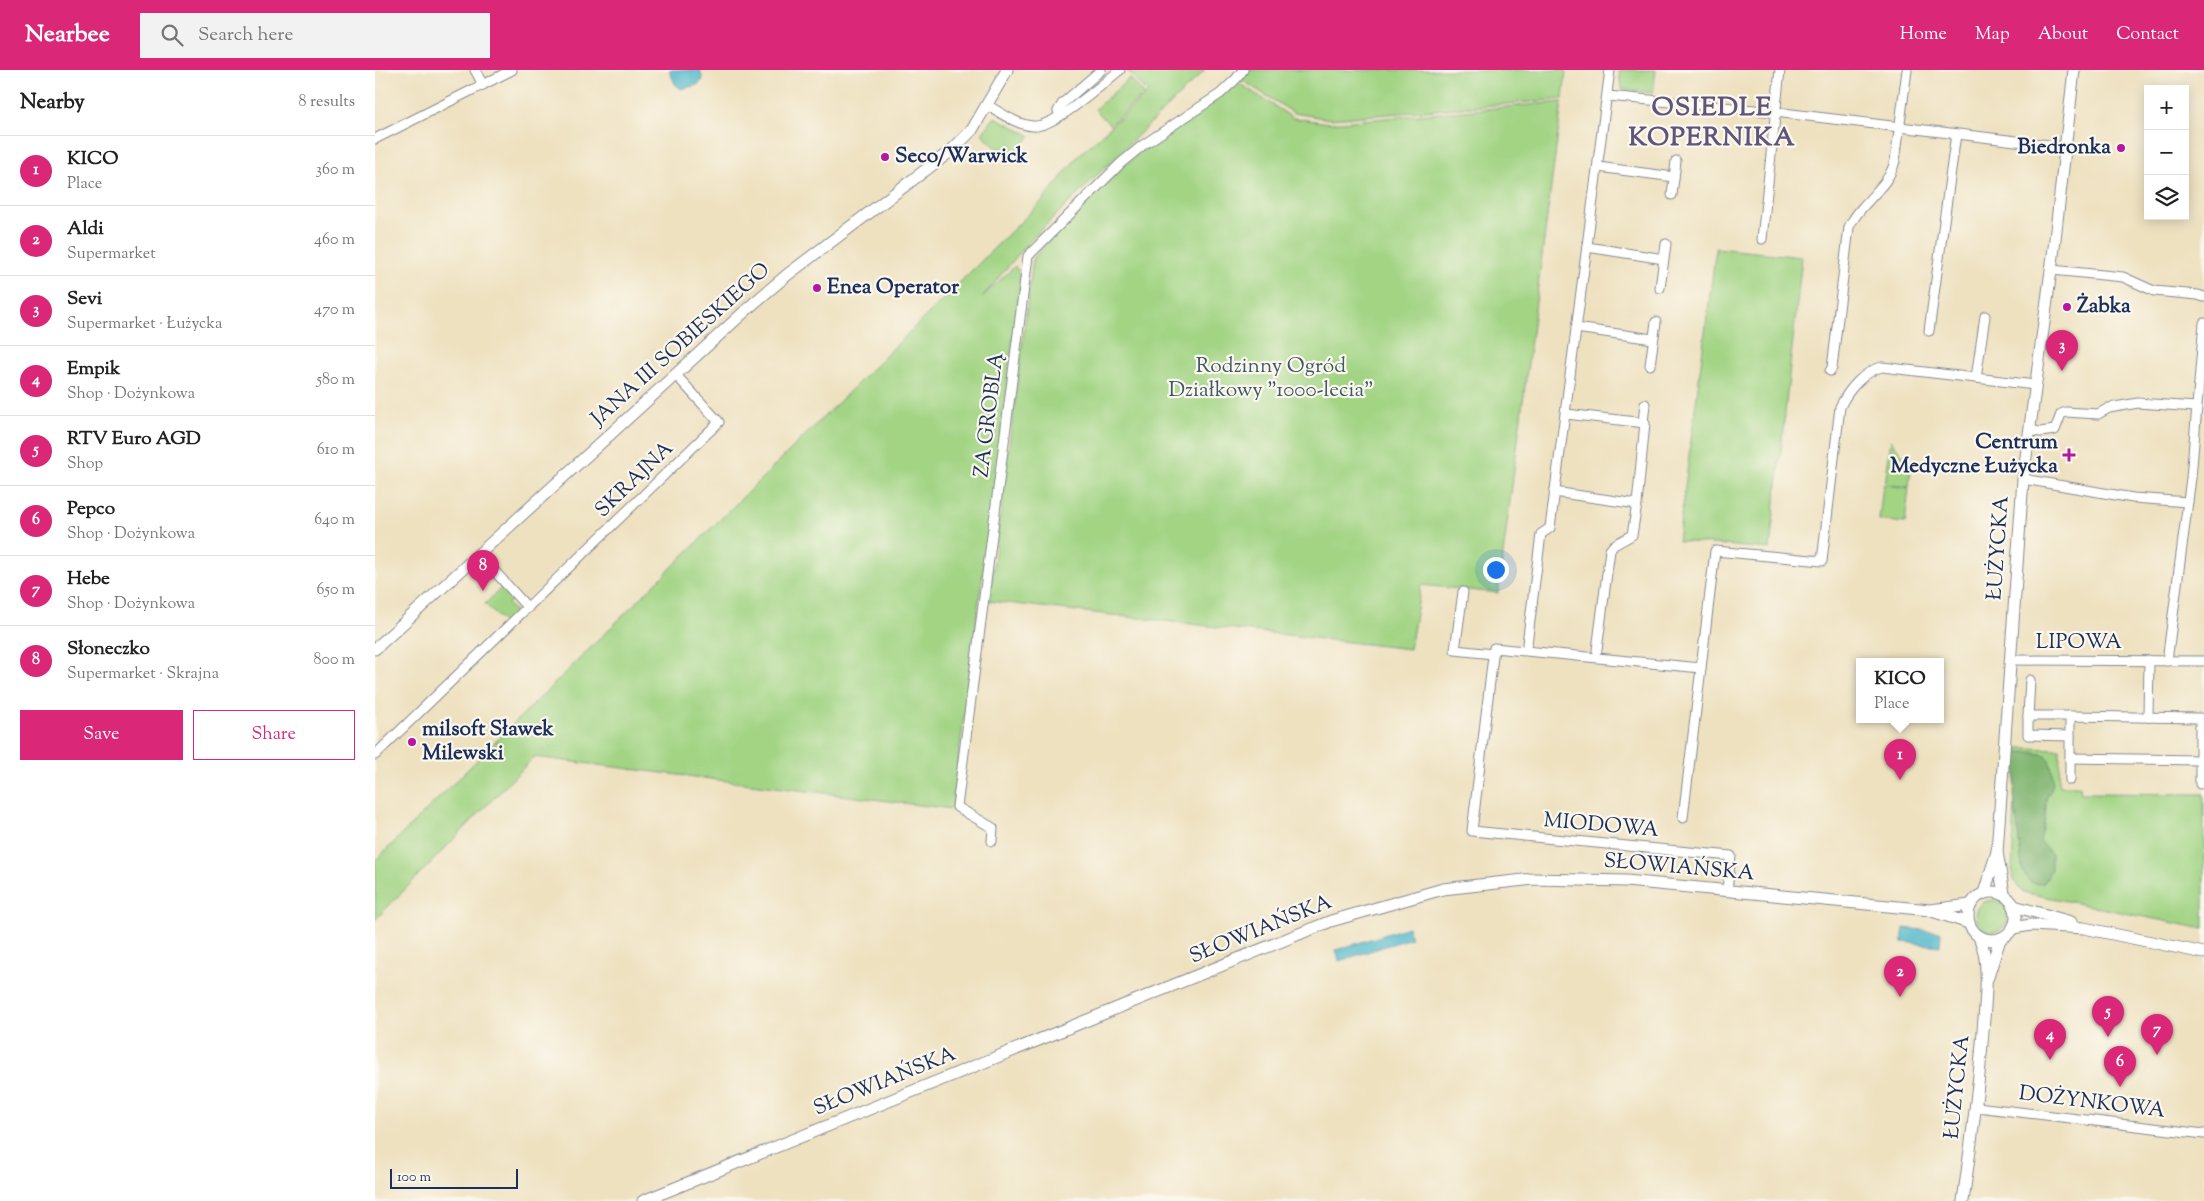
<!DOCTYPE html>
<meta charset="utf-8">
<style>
body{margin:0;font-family:"Sorts Mill Goudy",serif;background:#f2f2f2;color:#222}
.controls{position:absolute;right:15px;top:15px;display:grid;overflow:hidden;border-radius:0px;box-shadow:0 2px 12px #0003}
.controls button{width:45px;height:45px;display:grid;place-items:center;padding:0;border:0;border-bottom:1px solid #e0e0e0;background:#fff;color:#222;font:25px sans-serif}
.scale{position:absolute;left:15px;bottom:12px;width:128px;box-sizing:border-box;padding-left:5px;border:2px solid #1b2f5e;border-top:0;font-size:14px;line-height:18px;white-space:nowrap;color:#1b2f5e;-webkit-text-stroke:4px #fbf7ec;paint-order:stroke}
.you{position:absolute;left:1120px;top:499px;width:18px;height:18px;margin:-12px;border:4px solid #fff;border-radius:50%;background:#1a73e8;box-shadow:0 0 0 8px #1a73e833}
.badge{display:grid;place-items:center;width:32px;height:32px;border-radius:50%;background:#db2777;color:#fff;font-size:16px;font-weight:700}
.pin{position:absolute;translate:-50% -41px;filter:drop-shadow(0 1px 2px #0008)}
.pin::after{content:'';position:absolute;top:26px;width:18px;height:15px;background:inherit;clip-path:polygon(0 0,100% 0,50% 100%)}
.popup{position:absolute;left:1481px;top:588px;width:88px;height:65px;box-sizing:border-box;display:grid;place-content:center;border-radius:0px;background:#fff;filter:drop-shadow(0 1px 4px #0005);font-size:16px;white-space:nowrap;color:#767676}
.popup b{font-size:19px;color:#222}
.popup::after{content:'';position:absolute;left:50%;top:100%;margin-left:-10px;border:10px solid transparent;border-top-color:#fff}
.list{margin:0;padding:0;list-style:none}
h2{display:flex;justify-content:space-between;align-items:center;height:65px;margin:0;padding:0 20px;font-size:21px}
h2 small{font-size:16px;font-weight:400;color:#767676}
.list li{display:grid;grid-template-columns:32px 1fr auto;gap:15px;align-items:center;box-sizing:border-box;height:70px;padding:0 20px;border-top:1px solid #e0e0e0}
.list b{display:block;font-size:19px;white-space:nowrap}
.list p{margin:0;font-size:16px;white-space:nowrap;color:#767676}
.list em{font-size:16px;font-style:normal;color:#767676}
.actions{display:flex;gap:10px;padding:15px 20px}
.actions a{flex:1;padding:11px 0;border:1px solid #db2777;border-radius:0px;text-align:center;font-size:18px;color:#db2777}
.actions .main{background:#db2777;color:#fff}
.icon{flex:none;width:28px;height:28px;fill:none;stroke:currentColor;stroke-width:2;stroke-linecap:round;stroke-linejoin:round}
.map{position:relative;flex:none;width:1829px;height:1131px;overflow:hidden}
header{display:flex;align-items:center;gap:30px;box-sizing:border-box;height:70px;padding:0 25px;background:#db2777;color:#fff}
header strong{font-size:24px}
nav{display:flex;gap:28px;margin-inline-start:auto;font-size:18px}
.search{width:350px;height:45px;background:#f2f2f2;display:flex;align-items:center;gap:12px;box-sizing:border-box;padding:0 18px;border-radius:0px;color:#767676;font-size:19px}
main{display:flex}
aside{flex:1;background:#fff}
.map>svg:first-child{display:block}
.green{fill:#a2d484;stroke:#5e8271}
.forest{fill:#81b672;stroke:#4e7268}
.water{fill:#4ab5c8;stroke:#327293}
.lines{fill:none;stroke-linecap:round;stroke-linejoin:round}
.street-casing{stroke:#84888f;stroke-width:11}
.secondary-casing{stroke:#84888f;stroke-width:13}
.street{stroke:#fff;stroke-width:9}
.secondary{stroke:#fff;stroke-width:11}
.poi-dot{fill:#b5179e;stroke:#fbf7ec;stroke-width:2}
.labels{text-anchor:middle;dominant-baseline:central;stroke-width:4.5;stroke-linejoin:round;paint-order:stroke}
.poi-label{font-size:21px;font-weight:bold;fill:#1b2f5e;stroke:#fbf7ec;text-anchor:start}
.street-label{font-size:21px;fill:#1b2f5e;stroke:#fbf7ec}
.park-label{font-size:21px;fill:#3d5868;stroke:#fbf7ec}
.district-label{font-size:26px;font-weight:bold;letter-spacing:1px;fill:#5d557b;stroke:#fbf7ec}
</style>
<header>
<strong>Nearbee</strong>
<div class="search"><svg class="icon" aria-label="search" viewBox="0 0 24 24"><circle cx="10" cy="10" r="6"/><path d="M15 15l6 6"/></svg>Search here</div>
<nav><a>Home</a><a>Map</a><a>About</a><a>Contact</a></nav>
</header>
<main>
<aside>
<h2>Nearby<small>8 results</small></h2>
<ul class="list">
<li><span class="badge">1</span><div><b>KICO</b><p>Place</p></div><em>360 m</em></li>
<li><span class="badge">2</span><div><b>Aldi</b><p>Supermarket</p></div><em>460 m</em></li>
<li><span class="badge">3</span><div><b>Sevi</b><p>Supermarket · Łużycka</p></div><em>470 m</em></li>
<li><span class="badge">4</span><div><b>Empik</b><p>Shop · Dożynkowa</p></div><em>580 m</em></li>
<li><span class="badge">5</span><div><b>RTV Euro AGD</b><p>Shop</p></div><em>610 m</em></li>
<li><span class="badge">6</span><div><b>Pepco</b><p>Shop · Dożynkowa</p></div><em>640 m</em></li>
<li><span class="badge">7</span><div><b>Hebe</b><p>Shop · Dożynkowa</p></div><em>650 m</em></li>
<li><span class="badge">8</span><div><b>Słoneczko</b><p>Supermarket · Skrajna</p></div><em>800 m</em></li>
</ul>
<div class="actions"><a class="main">Save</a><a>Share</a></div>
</aside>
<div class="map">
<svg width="1829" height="1131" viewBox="0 0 1829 1131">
<rect width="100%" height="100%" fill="#fbf7ec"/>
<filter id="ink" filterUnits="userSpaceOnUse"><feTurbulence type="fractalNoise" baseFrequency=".02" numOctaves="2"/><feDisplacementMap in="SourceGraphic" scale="10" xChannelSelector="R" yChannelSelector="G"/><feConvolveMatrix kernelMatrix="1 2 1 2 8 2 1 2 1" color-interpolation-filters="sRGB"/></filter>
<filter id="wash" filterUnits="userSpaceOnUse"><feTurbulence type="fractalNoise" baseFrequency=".0096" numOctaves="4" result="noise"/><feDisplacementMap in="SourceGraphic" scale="20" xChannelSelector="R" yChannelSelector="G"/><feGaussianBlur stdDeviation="1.12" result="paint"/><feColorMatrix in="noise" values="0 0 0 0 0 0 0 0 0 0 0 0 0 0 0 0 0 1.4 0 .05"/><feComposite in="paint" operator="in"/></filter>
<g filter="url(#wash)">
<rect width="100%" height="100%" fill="#eee1c0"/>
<!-- green -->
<g class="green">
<path d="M752,0H830L654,172L607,227L640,196L646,207L577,739L159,687L0,850V791L668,130L704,85L773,23Z"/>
<path d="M871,0H1191L1188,29L955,49L919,43L865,9Z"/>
<path d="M1244,0H1281L1278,23L1246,19Z"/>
<path d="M755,8L769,24L735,55L720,39Z"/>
<path d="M862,12L918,48L955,53L1187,32L1123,523L1046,515L1035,579L614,531L658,189L686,156L750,95L773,76Z"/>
<path d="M620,47L656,66L632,88L607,64Z"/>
<path d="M1341,178L1427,187L1395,479L1303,471Z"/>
<path d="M1516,370L1536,397L1534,417L1513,415L1534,418L1530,453L1504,450L1508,415H1510Z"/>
<path d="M127,517L138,528L133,534L140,542L129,553L110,534Z"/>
<path d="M1642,678L1685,679L1684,716H1705L1706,723L1829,724V859L1647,822L1638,809L1637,801Z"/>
<circle cx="1617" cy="846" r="16"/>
</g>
<!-- forest -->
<path class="forest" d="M1653,682L1671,685C1677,693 1680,710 1676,720C1674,724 1671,726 1671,731C1671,745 1669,757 1665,771L1676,784V799L1669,813C1656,816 1651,810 1647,798L1639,725L1642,683Z"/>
<!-- water -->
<g class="water">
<path d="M294,0H325L328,10L322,15L306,19L300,14Z"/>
<path d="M1033,857L1036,868L964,891L961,880Z"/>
<path d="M1529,858L1566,862L1565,876L1527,872Z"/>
</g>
</g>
<g filter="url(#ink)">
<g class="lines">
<defs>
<g id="street">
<path d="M100,0L108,15"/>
<path d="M1233,26L1400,42L1691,77"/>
<path d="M612,35C626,43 642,55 658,56C679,58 727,14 745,0"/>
<path d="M686,45L683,41L688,33L726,0"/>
<path d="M0,69L137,0"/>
<path d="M1223,97L1299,107"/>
<path d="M1297,125L1301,91"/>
<path d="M1387,169L1405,0"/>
<path d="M1212,177L1289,189"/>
<path d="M1677,200L1748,207L1779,221L1823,225L1829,227"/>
<path d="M1285,218L1291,174"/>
<path d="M1201,258L1278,269"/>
<path d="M1554,261L1581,64"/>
<path d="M1275,295L1281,252"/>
<path d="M1455,301L1457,298L1474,157C1486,131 1513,119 1520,91L1532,0"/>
<path d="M1601,308L1610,246"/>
<path d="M1268,353L1270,334"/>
<path d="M1654,360L1665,362L1680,360L1686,344L1691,342L1723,344L1734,338L1763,333L1821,337"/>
<path d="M1648,409L1758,428L1813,432"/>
<path d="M1179,422L1262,434L1270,353L1191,344"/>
<path d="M103,483L153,538"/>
<path d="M1088,522L1080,580L1118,584"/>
<path d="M1152,574L1166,464L1175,458L1235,0"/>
<path d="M1222,580L1235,480L1239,475L1257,465L1262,434"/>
<path d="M1635,590L1829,591"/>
<path d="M1792,591L1816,408L1829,253"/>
<path d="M1326,598L1119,578L1097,761L1356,786L1352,820"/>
<path d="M1653,646L1655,610"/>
<path d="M1773,647L1774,591"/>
<path d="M1695,666L1653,665V646H1695"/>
<path d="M0,685L344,352L300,304"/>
<path d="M1695,710V688"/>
<path d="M1825,714V648L1695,646V688L1825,690"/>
<path d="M1308,748L1340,481L1447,491L1465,337C1473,320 1489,301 1507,297L1660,315"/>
<path d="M617,771L618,758L582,737L653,186L746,93L768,75L845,24L861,9L868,0"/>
<path d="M1602,1037L1829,1064"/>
</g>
<g id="secondary">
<path d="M0,579L379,233L412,205L577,80L597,60L632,0"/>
<circle cx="1617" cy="846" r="24"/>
<path d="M1609,823L1622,782"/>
<path d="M1629,824L1622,782L1648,409L1679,178L1699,0"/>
<path d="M1639,836L1696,852"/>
<path d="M1557,841L1594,853"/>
<path d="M1638,858L1656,855L1709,858L1829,883"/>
<path d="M1613,907L1625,869"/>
<path d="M268,1131L956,851L1068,819L1158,809L1251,811L1555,840L1595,835"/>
<path d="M1588,1131C1596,1074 1604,1018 1608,961C1610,934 1616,891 1604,867"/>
</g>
</defs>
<!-- street casing -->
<use href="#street" class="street-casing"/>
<!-- secondary casing -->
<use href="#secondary" class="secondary-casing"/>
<!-- street -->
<use href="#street" class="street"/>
<!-- secondary -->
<use href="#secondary" class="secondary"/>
</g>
</g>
<!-- markers -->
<g class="poi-dot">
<circle cx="1746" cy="78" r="5"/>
<circle cx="510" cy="87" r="5"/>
<circle cx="442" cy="218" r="5"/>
<circle cx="1692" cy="237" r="5"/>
<path d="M1691.5 377.5h5v5h5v5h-5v5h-5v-5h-5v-5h5z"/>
<circle cx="37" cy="672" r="5"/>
</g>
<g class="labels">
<!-- poi labels -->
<g class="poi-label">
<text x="1736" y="78" text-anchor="end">Biedronka</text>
<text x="520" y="87">Seco/Warwick</text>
<text x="452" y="218">Enea Operator</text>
<text x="1702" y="237">Żabka</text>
<text x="1683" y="373" text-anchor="end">Centrum<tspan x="1683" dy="24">Medyczne Łużycka</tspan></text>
<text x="47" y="660">milsoft Sławek<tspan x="47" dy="24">Milewski</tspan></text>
</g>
<!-- street labels -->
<g class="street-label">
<text transform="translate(306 275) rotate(-42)">JANA III SOBIESKIEGO</text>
<text transform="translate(615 345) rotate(-83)">ZA GROBLĄ</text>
<text transform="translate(260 410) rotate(-44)">SKRAJNA</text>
<text transform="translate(1624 478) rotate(-86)">ŁUŻYCKA</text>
<text x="1704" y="573">LIPOWA</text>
<text transform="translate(1226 756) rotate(5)">MIODOWA</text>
<text transform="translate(1304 798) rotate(5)">SŁOWIAŃSKA</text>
<text transform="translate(886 860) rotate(-22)">SŁOWIAŃSKA</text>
<text transform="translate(510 1012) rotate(-22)">SŁOWIAŃSKA</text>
<text transform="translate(1583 1017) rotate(-84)">ŁUŻYCKA</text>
<text transform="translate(1717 1033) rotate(7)">DOŻYNKOWA</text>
</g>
<!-- park labels -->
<g class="park-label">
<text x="896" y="297">Rodzinny Ogród<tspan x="896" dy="24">Działkowy "1000-lecia"</tspan></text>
</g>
<!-- district labels -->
<g class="district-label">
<text x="1337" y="38">OSIEDLE<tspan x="1337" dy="30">KOPERNIKA</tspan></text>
</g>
</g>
</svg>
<div class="controls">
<button>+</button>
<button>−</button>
<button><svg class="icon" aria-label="layers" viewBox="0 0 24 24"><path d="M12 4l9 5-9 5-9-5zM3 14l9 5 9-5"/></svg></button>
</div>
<div class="scale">100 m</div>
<div class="you"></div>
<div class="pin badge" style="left:1525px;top:710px">1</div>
<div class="popup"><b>KICO</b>Place</div>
<div class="pin badge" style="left:1525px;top:927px">2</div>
<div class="pin badge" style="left:1687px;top:301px">3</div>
<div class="pin badge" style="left:1675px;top:990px">4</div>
<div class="pin badge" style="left:1733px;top:967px">5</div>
<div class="pin badge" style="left:1745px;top:1017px">6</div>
<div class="pin badge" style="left:1782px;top:985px">7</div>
<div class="pin badge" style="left:108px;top:521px">8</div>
</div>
</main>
